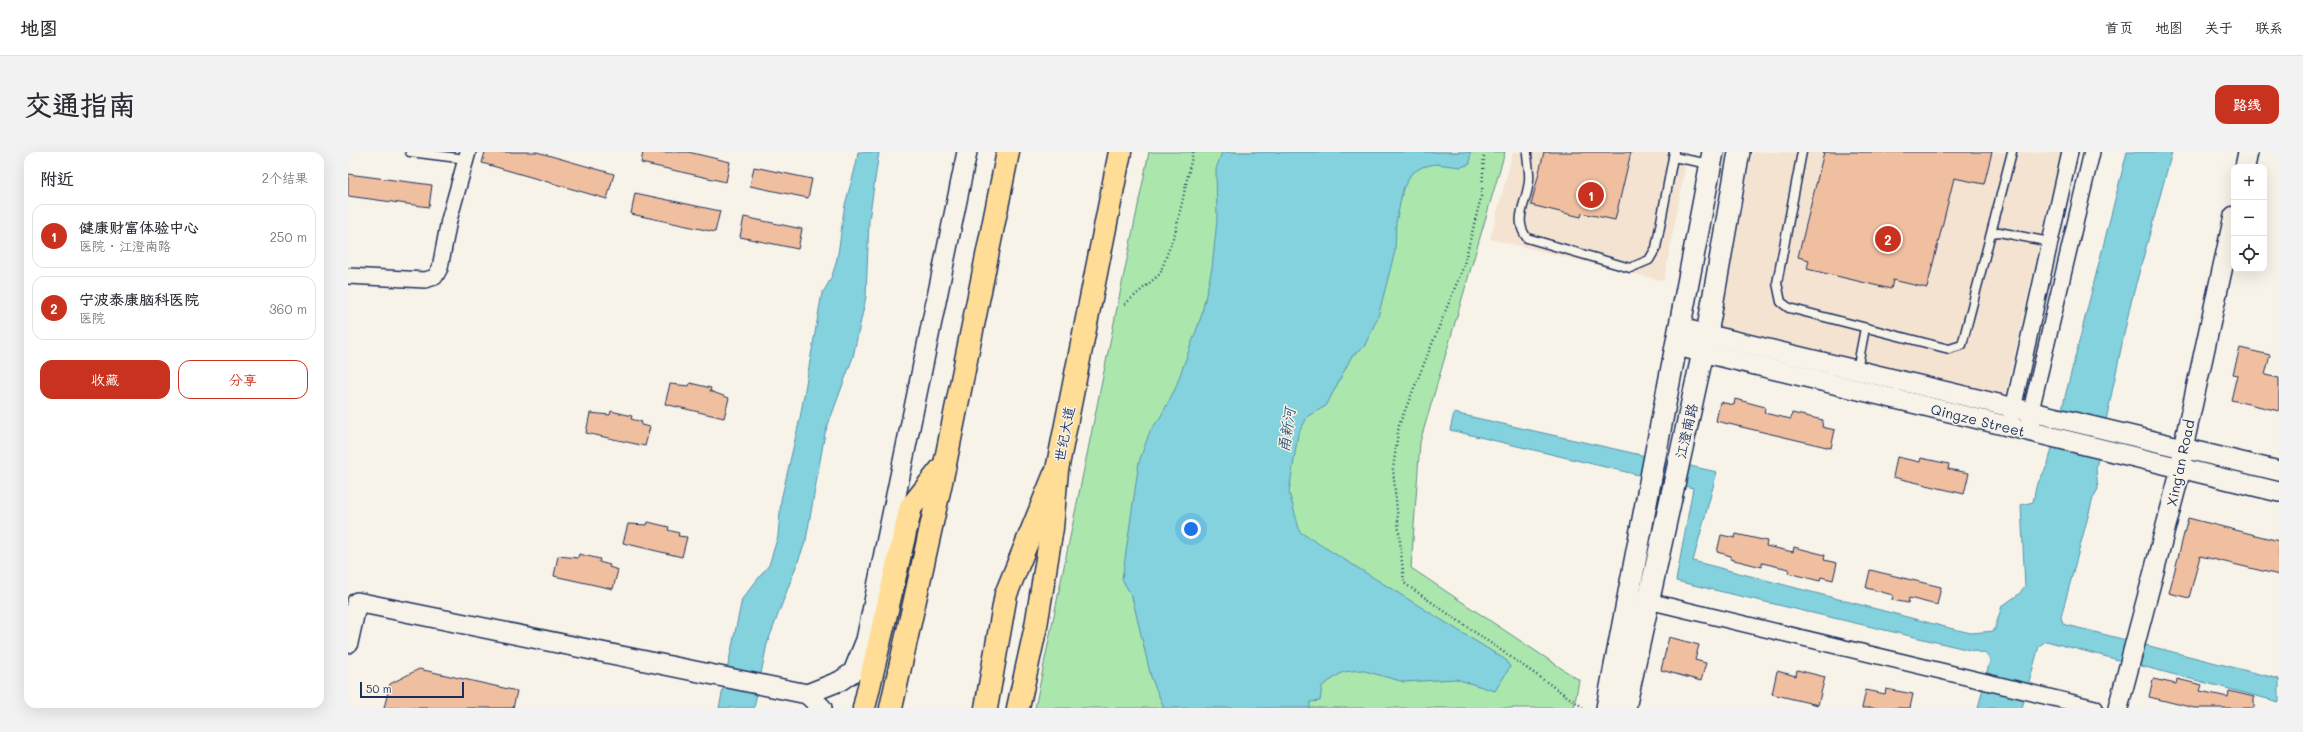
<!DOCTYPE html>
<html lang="zh">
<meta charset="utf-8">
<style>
body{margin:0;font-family:Mali,"LXGW WenKai TC",sans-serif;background:#f2f2f3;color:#2b2b33}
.controls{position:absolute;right:12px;top:12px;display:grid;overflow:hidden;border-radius:8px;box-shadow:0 4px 16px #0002}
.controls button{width:36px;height:36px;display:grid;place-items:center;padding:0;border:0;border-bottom:1px solid #e1e1e2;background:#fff;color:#2b2b33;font:20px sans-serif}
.scale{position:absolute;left:12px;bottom:10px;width:104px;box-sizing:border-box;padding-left:4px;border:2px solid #1b2f5e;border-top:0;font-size:11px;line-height:14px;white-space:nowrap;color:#1b2f5e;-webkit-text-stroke:3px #f7f3e8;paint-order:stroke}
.you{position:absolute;left:843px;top:377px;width:14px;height:14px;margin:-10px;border:3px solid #fff;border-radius:50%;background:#1a73e8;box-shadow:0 0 0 6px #1a73e833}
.badge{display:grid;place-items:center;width:26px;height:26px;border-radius:50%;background:#c8321e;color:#fff;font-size:13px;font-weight:700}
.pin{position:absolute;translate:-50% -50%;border:2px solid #fff;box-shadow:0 1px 4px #0006}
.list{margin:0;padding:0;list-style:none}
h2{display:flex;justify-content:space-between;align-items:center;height:52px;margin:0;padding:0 16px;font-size:17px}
h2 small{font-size:13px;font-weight:400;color:#7c7c81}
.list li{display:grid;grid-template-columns:26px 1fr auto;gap:12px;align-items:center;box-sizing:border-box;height:64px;margin:0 8px 8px;padding:0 8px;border:1px solid #e1e1e2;border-radius:12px}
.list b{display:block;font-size:15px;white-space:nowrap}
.list p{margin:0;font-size:13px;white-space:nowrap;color:#7c7c81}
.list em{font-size:13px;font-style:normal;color:#7c7c81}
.actions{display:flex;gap:8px;padding:12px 16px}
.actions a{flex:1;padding:9px 0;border:1px solid #c8321e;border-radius:12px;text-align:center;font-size:14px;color:#c8321e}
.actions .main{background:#c8321e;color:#fff}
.icon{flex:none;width:22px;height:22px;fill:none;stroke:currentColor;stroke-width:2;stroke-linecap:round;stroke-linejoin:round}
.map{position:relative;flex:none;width:1931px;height:556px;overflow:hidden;border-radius:12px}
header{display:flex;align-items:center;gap:24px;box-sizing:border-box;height:56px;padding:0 20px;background:#fff;border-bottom:1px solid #e1e1e2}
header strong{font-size:19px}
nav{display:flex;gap:22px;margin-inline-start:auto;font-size:14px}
.intro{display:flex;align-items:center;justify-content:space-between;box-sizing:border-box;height:96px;padding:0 24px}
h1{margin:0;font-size:28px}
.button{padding:10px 18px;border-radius:12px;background:#c8321e;color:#fff;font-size:14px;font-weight:700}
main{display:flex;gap:24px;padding:0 24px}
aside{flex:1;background:#fff;border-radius:12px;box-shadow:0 4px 16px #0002}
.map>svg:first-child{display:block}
.built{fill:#f5e3d2}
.green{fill:#abe7ad;stroke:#638b86}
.water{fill:#83d2de;stroke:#5991ab}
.building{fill:#f0bfa0;stroke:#1b2f5e}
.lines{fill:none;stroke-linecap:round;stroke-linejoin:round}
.service-casing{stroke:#1b2f5e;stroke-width:11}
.minor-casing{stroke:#1b2f5e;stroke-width:18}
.tertiary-casing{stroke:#1b2f5e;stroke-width:22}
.secondary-casing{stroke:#1b2f5e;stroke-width:24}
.primary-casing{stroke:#1b2f5e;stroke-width:25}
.trunk-casing{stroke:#1b2f5e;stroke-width:25}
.path{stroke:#1b2f5e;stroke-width:2.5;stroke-dasharray:1 3;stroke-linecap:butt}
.service{stroke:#f7f3e8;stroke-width:8}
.minor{stroke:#f7f3e8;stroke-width:15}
.tertiary{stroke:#f7f3e8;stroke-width:19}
.secondary{stroke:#f7f3e8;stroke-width:21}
.primary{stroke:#ffdd96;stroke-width:22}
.trunk{stroke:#ffdd96;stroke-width:22}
.labels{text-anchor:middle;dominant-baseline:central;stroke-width:3;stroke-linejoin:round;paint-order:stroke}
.street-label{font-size:14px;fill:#1b2f5e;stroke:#f7f3e8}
.water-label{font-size:15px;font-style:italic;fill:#35587e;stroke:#f7f3e8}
</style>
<header>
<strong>地图</strong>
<nav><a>首页</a><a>地图</a><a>关于</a><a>联系</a></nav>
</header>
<div class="intro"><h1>交通指南</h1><a class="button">路线</a></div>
<main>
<aside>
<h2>附近<small>2个结果</small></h2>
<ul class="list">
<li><span class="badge">1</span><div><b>健康财富体验中心</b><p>医院 · 江澄南路</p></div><em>250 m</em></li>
<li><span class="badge">2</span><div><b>宁波泰康脑科医院</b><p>医院</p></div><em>360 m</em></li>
</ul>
<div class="actions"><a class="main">收藏</a><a>分享</a></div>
</aside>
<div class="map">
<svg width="1931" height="556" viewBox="0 0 1931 556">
<rect width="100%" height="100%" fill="#f7f3e8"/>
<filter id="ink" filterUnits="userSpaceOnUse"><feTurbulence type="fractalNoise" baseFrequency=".025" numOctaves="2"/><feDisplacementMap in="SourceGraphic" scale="8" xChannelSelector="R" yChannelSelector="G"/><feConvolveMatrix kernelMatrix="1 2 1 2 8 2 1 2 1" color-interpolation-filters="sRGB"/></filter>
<g filter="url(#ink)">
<!-- built -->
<g class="built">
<path d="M1165,0H1340L1316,129L1142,87Z"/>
<path d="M1404,0H1713L1657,244L1372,175Z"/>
</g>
<!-- green -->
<path class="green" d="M801,0H1157L1072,290L1063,416L1231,528L1226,556H687Z"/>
<!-- water -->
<g class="water">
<path d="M510,0H531L521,68L518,145L505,205L477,281L458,388L419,492L406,556H371L394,447L421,413L430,384L433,348L452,266L474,141C493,117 491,82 497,53C501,36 508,18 510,0Z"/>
<path d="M874,0H1122V12L1113,15L1087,12L1074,15L1063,22L1055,37L1048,71L1047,99L1030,165L1016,195L1004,204L978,254L960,264L950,282L941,340L952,380L1158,508L1162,515L1147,539L1108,527L1056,530L1013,518L995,520L974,534L972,549L962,550V556H816L803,525L784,445L774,427L791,310L802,279L813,264L827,237L853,165L864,116L869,68L868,17Z"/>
<path d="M1779,0H1824L1782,154L1748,316L1750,337L1745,346L1713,465L1715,472L1931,527V550L1698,489L1691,494L1674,556H1630L1642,508L1639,502L1328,429L1345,336L1102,278L1106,261L1369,320L1345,409L1601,476L1623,481L1646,479L1654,454L1671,442L1677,434L1673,353L1685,350L1688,335L1700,312Z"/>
</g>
<!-- building -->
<g class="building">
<path d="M137,0H189L266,22L259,47L134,11Z"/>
<path d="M295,0H340L382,10L378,30L293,11Z"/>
<path d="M1196,0H1283L1267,68L1234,61L1233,65L1183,53Z"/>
<path d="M1476,0H1644L1636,32L1606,26L1579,136L1545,128L1543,137L1459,117L1461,108L1450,105Z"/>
<path d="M406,15L464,27L460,46L402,34Z"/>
<path d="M0,22L84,33L81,55L0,44Z"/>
<path d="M287,41L372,59L367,80L283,62Z"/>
<path d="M396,65L454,77L450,97L392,85Z"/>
<path d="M1892,196L1922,203L1917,223L1931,226V259L1883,248L1889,223L1885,222Z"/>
<path d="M342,231L363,236L362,239L381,246L376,266L317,252L322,232L341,234Z"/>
<path d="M1387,247L1417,255L1416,261L1443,267L1444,261L1475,268L1474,275L1487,278L1483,296L1368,269L1372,250L1386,253Z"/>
<path d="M263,259L284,264L283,267L294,270L293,273L302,275L297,294L238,281L242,261L262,263Z"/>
<path d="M1549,305L1572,310L1573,306L1601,312L1600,317L1621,321L1616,342L1545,325Z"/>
<path d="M1840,366L1931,389V423L1852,404L1841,446L1821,441Z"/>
<path d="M300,370L321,375L320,378L331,381L330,384L339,385L334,405L275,391L280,372L299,373Z"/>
<path d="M1388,382L1419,389L1418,394L1445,400L1446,395L1477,403L1476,408L1489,411L1485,428L1473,425L1472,429L1440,421L1441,417L1414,411V415L1382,407L1383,404L1369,400L1373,383L1387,386Z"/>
<path d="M231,402L252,407L251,410L262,413L261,415L270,418L265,437L206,424L210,404L230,406Z"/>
<path d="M1522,418L1593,435L1589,453L1561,446L1560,451L1544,448L1545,443L1518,436Z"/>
<path d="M1321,485L1351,493L1347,508L1358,511L1353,529L1313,518Z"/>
<path d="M71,517L169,539L165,556H36L42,532Z"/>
<path d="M1449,518L1477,525L1470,553L1424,542L1429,519L1448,524Z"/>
<path d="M1805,527L1828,532L1829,527L1854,533L1852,539L1880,545L1881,539L1906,545V556H1846L1801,545Z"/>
<path d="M1538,537L1565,542L1562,556H1514L1518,538L1537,542Z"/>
</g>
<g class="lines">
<defs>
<g id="service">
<path d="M62,0L118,7"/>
<path d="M1179,0C1179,10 1182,19 1181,28C1180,49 1164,67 1179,86L1282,116L1301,108L1308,96L1326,0"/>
<path d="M1454,0L1429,131L1433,150L1441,156L1601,197L1614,193L1664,0"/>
<path d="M1325,5L1362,12"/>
<path d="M1644,81L1651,80L1702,90"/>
<path d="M1509,218L1517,176"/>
</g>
<g id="minor">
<path d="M0,124L77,128L87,125L92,116L101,68L120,0"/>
<path d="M1663,266L1722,0"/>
<path d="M1680,271L1744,0"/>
<path d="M1292,447L1747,556"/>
</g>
<g id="tertiary">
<path d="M1897,15L1900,0"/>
<path d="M1332,176L1931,319"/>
<path d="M1329,194L1931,340"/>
<path d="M0,491L9,450L459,542L492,529L505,520L518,488L619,0"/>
<path d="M459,542L474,556"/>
<path d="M1770,556L1833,317L1835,296L1886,64"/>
</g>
<g id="secondary">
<path d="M1259,556L1365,0"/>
<path d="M1277,556L1359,182L1391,0"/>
</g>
<g id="primary">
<path d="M543,556L597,312"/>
<path d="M638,556L658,442L706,324"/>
</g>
<g id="trunk">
<path d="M516,556L563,355L597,312L660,0"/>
<path d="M670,556L688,474L704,376L709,318L772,0"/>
</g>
</defs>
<!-- service casing -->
<use href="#service" class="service-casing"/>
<!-- minor casing -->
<use href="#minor" class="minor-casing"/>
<!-- tertiary casing -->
<use href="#tertiary" class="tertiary-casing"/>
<!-- secondary casing -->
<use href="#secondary" class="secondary-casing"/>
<!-- primary casing -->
<use href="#primary" class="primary-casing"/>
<!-- trunk casing -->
<use href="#trunk" class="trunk-casing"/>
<!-- path -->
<g class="path">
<path d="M1136,0L1134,41L1115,116L1051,273L1045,317L1056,431L1236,556"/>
<path d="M777,152L812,122L828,78L845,0"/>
</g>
<!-- service -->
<use href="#service" class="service"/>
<!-- minor -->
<use href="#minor" class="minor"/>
<!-- tertiary -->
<use href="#tertiary" class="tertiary"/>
<!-- secondary -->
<use href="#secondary" class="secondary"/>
<!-- primary -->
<use href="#primary" class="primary"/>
<!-- trunk -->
<use href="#trunk" class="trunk"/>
</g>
</g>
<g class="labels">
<!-- street labels -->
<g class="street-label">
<text transform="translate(1630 268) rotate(14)">Qingze Street</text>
<text transform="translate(1338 279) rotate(-77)">江澄南路</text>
<text transform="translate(716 282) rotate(-79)">世纪大道</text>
<text transform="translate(1832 311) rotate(-78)">Xing'an Road</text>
</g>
<!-- water labels -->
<g class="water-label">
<text transform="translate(938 278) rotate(-82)">甬新河</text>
</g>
</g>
</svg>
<div class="controls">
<button>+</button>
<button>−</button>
<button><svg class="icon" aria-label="locate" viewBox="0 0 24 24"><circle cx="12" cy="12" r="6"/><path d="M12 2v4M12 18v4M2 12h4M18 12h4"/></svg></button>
</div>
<div class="scale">50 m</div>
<div class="you"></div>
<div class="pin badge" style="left:1243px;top:43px">1</div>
<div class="pin badge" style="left:1540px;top:87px">2</div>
</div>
</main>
